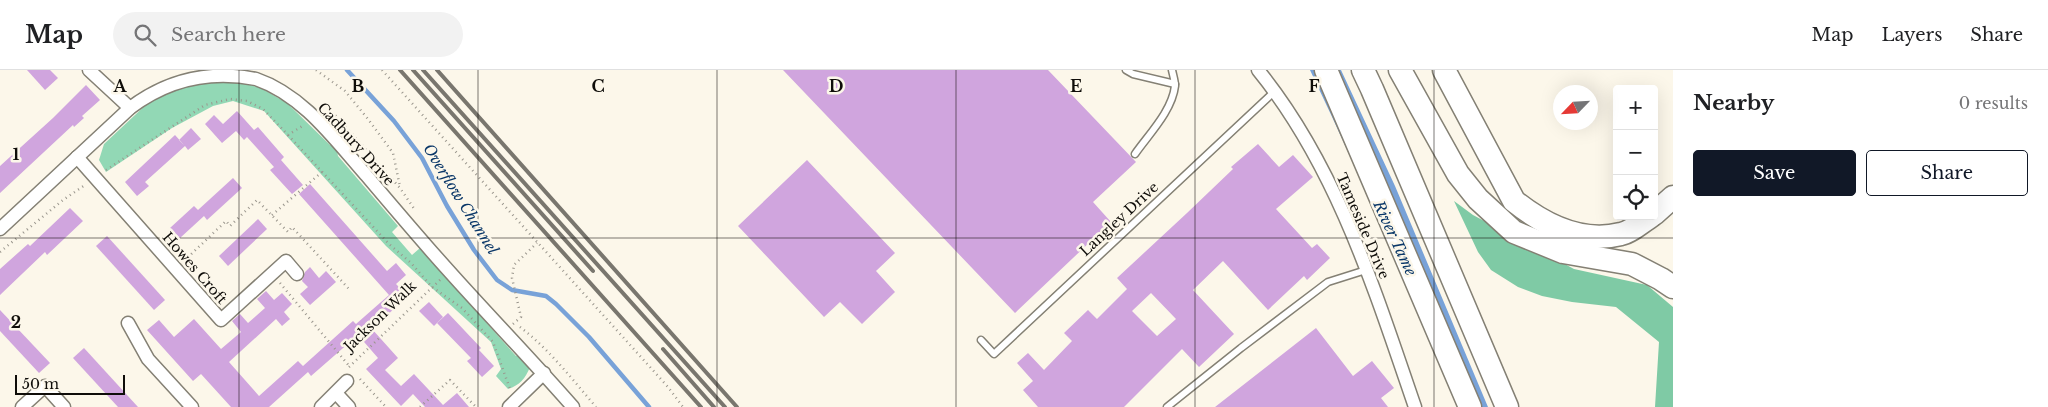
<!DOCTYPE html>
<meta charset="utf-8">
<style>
body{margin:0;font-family:"Libre Baskerville",serif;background:#f2f2f2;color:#202124}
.controls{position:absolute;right:15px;top:15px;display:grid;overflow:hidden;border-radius:5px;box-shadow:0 5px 20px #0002}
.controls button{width:45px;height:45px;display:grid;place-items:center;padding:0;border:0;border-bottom:1px solid #e0e0e0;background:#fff;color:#202124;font:25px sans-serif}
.compass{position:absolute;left:1553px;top:15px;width:45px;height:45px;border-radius:50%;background:#fff;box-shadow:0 5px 20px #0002;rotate:245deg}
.scale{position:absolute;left:15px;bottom:12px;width:110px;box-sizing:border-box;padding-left:5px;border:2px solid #0f0d09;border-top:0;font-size:14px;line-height:18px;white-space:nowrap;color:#0f0d09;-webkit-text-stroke:4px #fcf7ea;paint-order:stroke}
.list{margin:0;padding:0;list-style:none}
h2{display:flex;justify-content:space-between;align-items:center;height:65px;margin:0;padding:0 20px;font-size:21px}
h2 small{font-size:16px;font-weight:400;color:#757577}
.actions{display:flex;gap:10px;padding:15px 20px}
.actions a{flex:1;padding:11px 0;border:1px solid #111827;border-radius:5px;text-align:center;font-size:18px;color:#111827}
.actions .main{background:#111827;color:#fff}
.icon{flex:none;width:28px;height:28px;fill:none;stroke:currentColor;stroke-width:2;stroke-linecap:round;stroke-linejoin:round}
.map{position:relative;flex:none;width:1673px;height:337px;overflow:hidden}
header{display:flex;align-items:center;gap:30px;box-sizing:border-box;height:70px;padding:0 25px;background:#fff;border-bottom:1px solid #e0e0e0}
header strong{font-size:24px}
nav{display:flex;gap:28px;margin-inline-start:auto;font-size:18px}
.search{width:350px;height:45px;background:#f2f2f2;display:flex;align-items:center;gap:12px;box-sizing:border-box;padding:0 18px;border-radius:28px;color:#757577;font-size:19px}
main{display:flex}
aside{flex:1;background:#fff}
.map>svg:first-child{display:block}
.green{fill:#92d8b5}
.forest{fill:#7fcaa5}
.water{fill:#78a2d8}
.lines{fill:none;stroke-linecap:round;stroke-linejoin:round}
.stream{stroke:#78a2d8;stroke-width:4.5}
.building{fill:#d0a5de;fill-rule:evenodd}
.service-casing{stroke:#848074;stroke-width:9}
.minor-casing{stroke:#848074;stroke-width:15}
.motorway-casing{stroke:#848074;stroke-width:25}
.path{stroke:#9a968d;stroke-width:2.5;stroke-dasharray:1 4;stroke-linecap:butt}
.service{stroke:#fff;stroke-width:6}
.minor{stroke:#fff;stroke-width:12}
.motorway{stroke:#fff;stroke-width:22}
.rail{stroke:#79766e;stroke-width:4}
.grid{fill:none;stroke:#0f0d09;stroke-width:1;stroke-opacity:0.55}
.labels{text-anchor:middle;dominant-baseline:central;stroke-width:5;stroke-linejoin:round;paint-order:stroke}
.street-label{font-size:14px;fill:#0f0d09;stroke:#fcf7ea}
.water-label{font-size:15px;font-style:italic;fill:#0a3768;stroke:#fcf7ea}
.grid-label{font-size:16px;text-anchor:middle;font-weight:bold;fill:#0f0d09;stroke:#fcf7ea;stroke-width:5;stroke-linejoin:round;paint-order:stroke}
</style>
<header>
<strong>Map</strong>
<div class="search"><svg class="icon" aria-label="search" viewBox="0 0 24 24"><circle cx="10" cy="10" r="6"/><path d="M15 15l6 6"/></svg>Search here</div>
<nav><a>Map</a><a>Layers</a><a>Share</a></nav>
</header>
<main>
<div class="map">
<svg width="1673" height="337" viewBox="0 0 1673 337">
<rect width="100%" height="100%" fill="#fcf7ea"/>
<!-- green -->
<path class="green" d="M237,10L257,17L262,14L266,21L287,33L330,75L336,76L338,86L398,156L392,162L412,185L420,178L516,286H521L530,297C525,309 520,315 508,319L496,306L501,299L491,272L386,176L264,41L233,31L213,36L172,58L106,102L99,90L104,74L150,31L167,19L201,12Z"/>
<!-- forest -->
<path class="forest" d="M1454,131L1473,145L1574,199L1647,215L1673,237V337H1655L1659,272L1616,237L1572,232L1542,226L1518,217L1491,200L1478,182Z"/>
<!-- water -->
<path class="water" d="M1310,0H1341L1395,116L1488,337H1459C1411,224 1363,111 1310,0Z"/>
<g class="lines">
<!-- stream -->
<path class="stream" d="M347,0L394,51L422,88L447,136L474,180L497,210L512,220L546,226L556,234L589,267L649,337"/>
</g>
<!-- building -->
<g class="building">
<path d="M27,0H50L58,8L45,20Z"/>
<path d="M783,0H1048L1136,92L1093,132L1111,152L1015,243Z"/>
<path d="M86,15L100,30L82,46L84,48L74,57L73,55L0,123V96L53,48Z"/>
<path d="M237,41L254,60L258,57L284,87L281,90L303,115L292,124L270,100L274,97L247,67L244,70L236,61L222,73L205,54L214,45L223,54Z"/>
<path d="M191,58L201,69L188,80L185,76L145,112L149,116L137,126L125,112L175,65L184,75L179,70Z"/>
<path d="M1258,74L1279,97L1293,85L1313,107L1276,139L1312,178L1317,174L1330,188L1307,210L1304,206L1268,240L1223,191L1193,220L1234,264L1199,297L1182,279L1124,337H1038L1023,320L1033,311L1017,293L1028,283L1044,300L1072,271L1064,263L1088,240L1097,249L1127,219L1117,208L1187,143L1233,99L1231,97ZM1151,223L1176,249L1157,266L1132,241Z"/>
<path d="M807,90L895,183L876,201L895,222L862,254L840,232L824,247L738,156Z"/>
<path d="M233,108L242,118L207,150L204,146L180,168L170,158L194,136L198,140Z"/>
<path d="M310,114L387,201L396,193L406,205L396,214L408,226L372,259L398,288L385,300L401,316L414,304L443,335L457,323L469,337H425L413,324L401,336L366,299L378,288L358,265L311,306L308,302L269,337H231L201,304L193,311L147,260L159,250L174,267L194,249L221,279L241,262L232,251L240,244L248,253L265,238L257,229L266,221L274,230L282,223L292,234L284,242L290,249L282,256L276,249L229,292L259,326L298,291L303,296L353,251L356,254L389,225L299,124Z"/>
<path d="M70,138L83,151L47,185L45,182L0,225V199L28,174L30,176Z"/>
<path d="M258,149L267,159L228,196L219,186Z"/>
<path d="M107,166L165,230L154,240L96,176Z"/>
<path d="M310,197L319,208L326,201L336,212L310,235L300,224L308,217L302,211L305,202Z"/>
<path d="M429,232L443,247L434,256L419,241Z"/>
<path d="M0,240L50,293L39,303L0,261Z"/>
<path d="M448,243L481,278L479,280L494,296L482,307L467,291L471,288L437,253Z"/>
<path d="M1316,258L1353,306L1372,291L1394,318L1381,328L1388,337H1215Z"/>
<path d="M84,278L138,337H118L73,288Z"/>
</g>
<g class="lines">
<defs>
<g id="service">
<path d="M1126,0L1133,4L1175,14"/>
<path d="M1135,84C1149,64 1172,41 1175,16C1175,11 1173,5 1172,0"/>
<path d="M981,270L994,284L1275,21"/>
<path d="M1167,337L1241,278L1328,212L1366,200"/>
</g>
<g id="minor">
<path d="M89,0L130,38"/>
<path d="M1258,0C1337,97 1375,221 1415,337"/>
<path d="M77,87L221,250L286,191L297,204"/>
<path d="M0,159L130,38C167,10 210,0 256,9C303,25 335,70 366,105C393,137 420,169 448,200C489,246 532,290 573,337"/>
<path d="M128,253L148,289L192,337"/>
<path d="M336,323L349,337"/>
<path d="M22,337L45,316L64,337"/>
<path d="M321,337L347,311"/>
<path d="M509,337L544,303"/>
</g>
<g id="motorway">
<path d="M1326,0L1470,337"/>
<path d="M1363,0L1372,19L1507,337"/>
<path d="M1400,0L1458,104L1478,129L1514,162L1563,182L1632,194L1661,209L1673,217"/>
<path d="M1444,0L1514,131C1544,155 1581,174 1621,164C1631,162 1642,152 1651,146"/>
<path d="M1654,144L1673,127"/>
</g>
</defs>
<!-- service casing -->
<use href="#service" class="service-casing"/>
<!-- minor casing -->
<use href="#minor" class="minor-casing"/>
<!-- motorway casing -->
<use href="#motorway" class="motorway-casing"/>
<!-- path -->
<g class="path">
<path d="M316,0L345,21L368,49L393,83L400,117"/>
<path d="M382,0L668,317L683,337"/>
<path d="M331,43L336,46L400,118L415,140"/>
<path d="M288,65L389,174L411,193L432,217L462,238L493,272L510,319"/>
<path d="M106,100L205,35L230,29L247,31L263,39L288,65L304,55"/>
<path d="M272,145L322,102"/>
<path d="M0,182L63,130L85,115"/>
<path d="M184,191L226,151L230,156L257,130L288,162L292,157L349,219"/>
<path d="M280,213L350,297"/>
<path d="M513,254L521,247L512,208L514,195L537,173"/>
<path d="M520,257C549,279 572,309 596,337"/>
<path d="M349,297L441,209"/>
<path d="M360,309L386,337"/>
<path d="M420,337L450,310L476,337"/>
</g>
<!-- service -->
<use href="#service" class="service"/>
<!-- minor -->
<use href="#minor" class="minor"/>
<!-- motorway -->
<use href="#motorway" class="motorway"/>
<!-- rail -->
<g class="rail">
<path d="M400,0L701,337"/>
<path d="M413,0L593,201"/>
<path d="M423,0L725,337"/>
<path d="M437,0L737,337"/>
<path d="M663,279L714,337"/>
</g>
</g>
<!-- grid -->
<path class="grid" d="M239,0V337M478,0V337M717,0V337M956,0V337M1195,0V337M1434,0V337M0,168H1673"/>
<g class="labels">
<!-- street labels -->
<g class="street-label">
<text transform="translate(356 74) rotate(48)">Cadbury Drive</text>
<text transform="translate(1119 149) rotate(-43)">Langley Drive</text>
<text transform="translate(1363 156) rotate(67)">Tameside Drive</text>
<text transform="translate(195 198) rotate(49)">Howes Croft</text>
<text transform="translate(380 246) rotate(-44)">Jackson Walk</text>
</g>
<!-- water labels -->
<g class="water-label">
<text transform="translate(461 129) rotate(58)">Overflow Channel</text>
<text transform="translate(1395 168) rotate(65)">River Tame</text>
</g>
</g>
<g class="grid-label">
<text x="120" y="22">A</text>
<text x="358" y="22">B</text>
<text x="598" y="22">C</text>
<text x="836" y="22">D</text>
<text x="1076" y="22">E</text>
<text x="1314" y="22">F</text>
<text x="16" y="90">1</text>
<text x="16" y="258">2</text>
</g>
</svg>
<div class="controls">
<button>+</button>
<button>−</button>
<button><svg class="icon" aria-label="locate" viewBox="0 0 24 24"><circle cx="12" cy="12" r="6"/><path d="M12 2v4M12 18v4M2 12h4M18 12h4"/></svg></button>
</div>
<svg class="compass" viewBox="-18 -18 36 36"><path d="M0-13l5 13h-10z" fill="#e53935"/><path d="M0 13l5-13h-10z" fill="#757577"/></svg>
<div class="scale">50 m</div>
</div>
<aside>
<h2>Nearby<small>0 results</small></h2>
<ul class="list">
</ul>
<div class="actions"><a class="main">Save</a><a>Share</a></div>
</aside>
</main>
